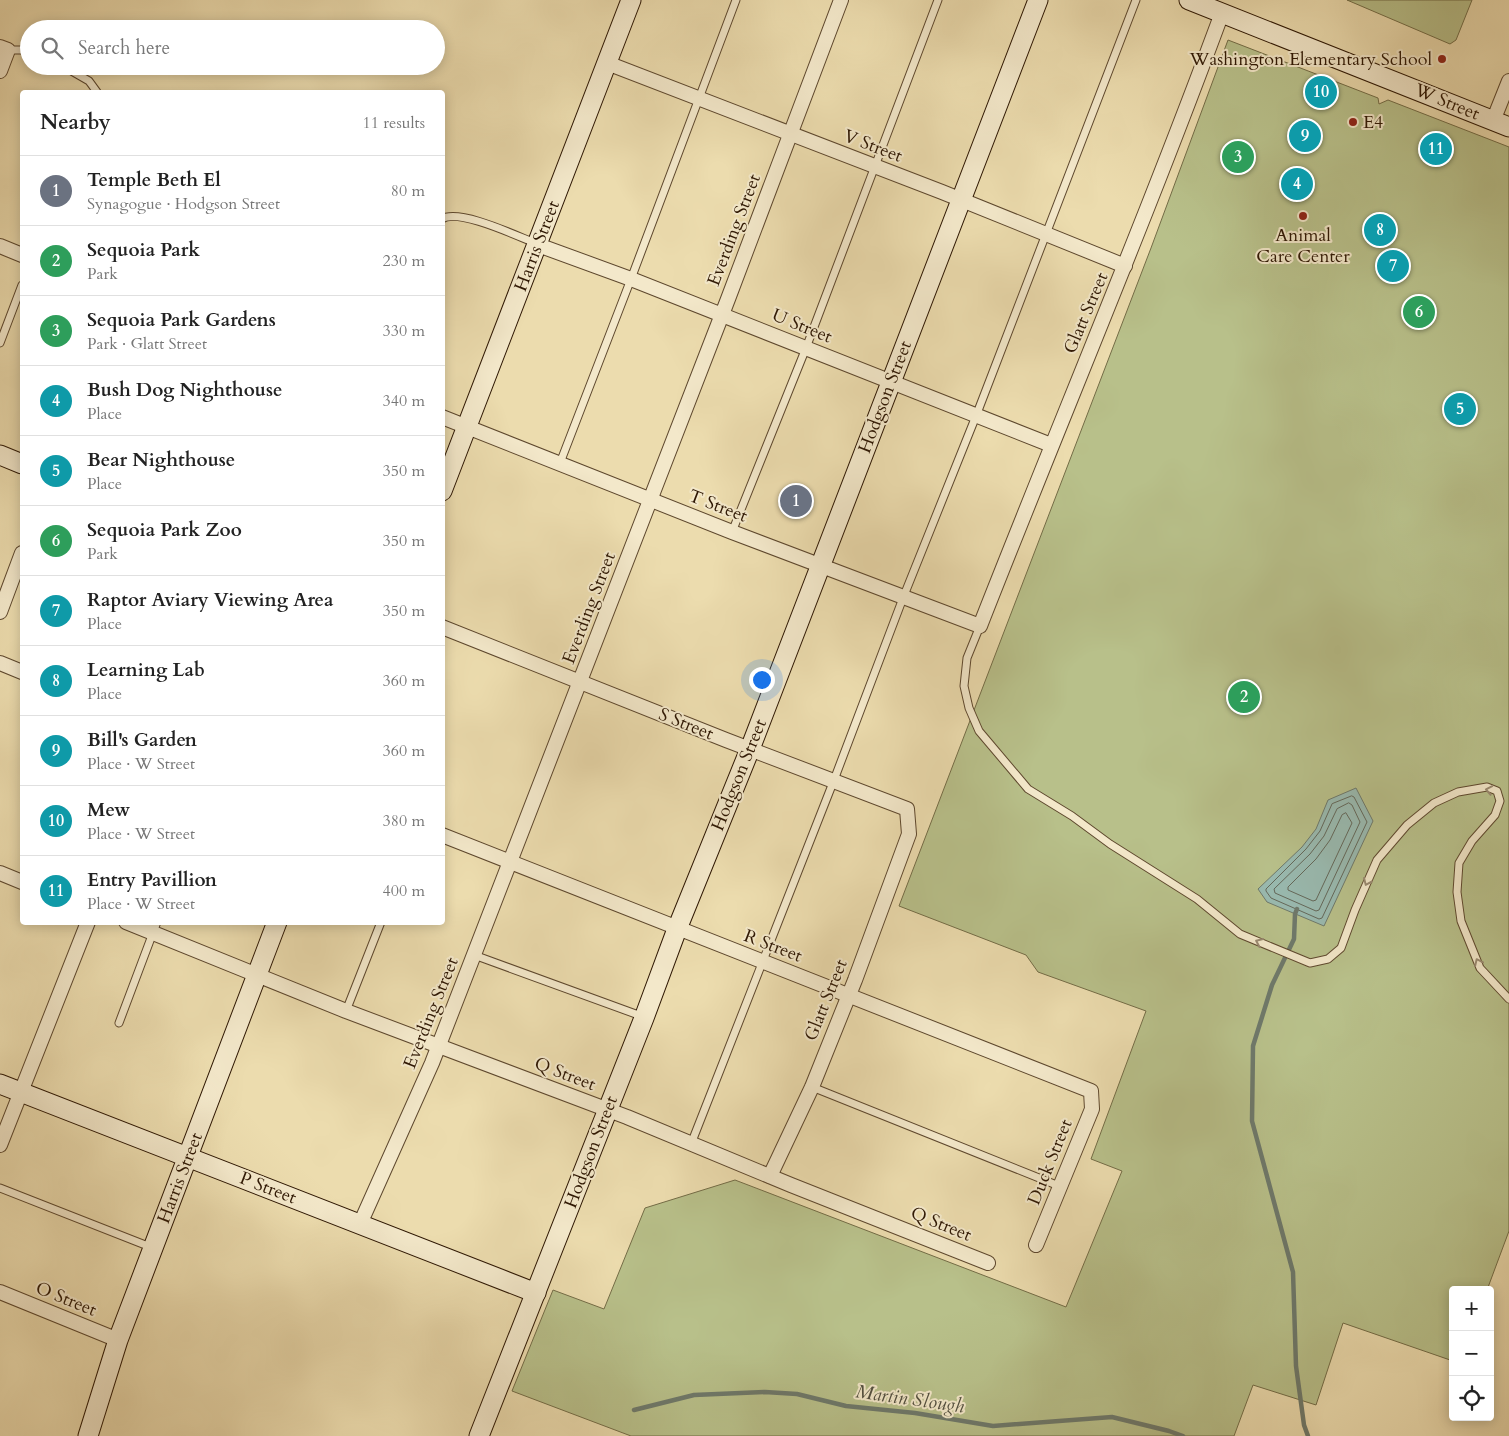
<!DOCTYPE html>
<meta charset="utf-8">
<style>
body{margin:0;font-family:Cardo,serif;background:#f6f6f6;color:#222}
.controls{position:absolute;right:15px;bottom:15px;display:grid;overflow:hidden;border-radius:5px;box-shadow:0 2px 12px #0003}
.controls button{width:45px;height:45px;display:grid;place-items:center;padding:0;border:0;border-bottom:1px solid #e0e0e0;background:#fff;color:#222;font:25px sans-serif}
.you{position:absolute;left:761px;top:679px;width:18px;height:18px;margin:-12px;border:4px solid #fff;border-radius:50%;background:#1a73e8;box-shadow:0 0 0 8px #1a73e833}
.badge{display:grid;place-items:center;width:32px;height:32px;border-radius:50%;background:#7c3aed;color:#fff;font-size:16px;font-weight:700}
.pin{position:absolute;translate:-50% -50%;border:2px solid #fff;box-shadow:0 1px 5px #0006}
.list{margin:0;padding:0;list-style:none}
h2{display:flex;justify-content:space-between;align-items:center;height:65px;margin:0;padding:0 20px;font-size:21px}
h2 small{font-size:16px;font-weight:400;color:#767676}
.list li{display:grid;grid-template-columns:32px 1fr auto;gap:15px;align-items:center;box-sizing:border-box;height:70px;padding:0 20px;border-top:1px solid #e0e0e0}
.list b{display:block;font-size:19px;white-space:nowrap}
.list p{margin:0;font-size:16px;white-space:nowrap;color:#767676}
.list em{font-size:16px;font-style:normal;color:#767676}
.icon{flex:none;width:28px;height:28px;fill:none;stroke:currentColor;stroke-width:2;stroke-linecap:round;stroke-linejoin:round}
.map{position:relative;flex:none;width:1509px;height:1436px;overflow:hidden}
.search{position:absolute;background:#fff;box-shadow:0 2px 12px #0003;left:20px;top:20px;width:425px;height:55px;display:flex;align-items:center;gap:12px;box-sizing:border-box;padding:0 18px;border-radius:28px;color:#767676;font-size:19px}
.panel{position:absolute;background:#fff;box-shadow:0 2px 12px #0003;left:20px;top:90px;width:425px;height:835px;border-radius:5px}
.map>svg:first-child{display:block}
.green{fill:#b8c08a;stroke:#736c46}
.water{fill:#99bab0;stroke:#6e796b}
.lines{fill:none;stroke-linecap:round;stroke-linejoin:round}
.shore{stroke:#64685a;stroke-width:1}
.stream{stroke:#6e796b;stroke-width:4.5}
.lane-casing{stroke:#5e482e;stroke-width:9}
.street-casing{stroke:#5e482e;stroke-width:16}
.secondary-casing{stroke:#2e1703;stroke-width:21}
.lane{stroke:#f3e8ca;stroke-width:7}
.street{stroke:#f3e8ca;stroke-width:14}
.secondary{stroke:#f3e8ca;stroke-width:19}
.oneway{stroke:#9a8a70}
.poi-dot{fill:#8f2418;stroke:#f3e8ca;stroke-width:2}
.labels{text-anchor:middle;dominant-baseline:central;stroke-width:4;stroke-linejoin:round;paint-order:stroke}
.poi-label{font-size:18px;fill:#2e1703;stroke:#f3e8ca;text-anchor:end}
.street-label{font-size:18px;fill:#2e1703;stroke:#f3e8ca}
.water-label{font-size:19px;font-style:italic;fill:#535040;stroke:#f3e8ca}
</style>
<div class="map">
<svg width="1509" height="1436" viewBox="0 0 1509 1436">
<rect width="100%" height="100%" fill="#ecdcae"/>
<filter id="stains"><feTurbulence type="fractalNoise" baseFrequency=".004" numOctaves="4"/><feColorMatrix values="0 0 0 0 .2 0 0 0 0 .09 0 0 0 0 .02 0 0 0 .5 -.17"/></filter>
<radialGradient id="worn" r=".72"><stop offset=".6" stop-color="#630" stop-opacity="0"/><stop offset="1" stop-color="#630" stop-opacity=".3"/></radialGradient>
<!-- green -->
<g class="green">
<path d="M1347,0H1472L1456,40L1450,44Z"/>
<path d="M1228,40L1378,98L1379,104L1388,100L1509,147V1231L1487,1290H1453V1361L1343,1323L1316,1405L1253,1385L1234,1436H631L512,1391L553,1290L604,1309L645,1208L735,1180L1066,1307L1122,1171L1091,1159L1146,1011L1038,972L1026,955L899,906L1151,248Z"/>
</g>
<!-- water -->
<path class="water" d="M1356,788L1373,821L1324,926L1267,902L1258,889L1302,847L1316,829L1328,800Z"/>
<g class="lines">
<!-- shore -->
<g class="shore">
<path d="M1352,796L1354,797L1367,822L1322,918L1319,919L1271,898L1266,891V889L1306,849L1320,831L1332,804Z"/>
<path d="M1349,803L1352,805L1360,822L1319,910L1316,911L1275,893L1274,889L1310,854L1324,836L1337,809Z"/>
<path d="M1346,813L1352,823L1316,900L1313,901L1288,890V887L1316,859L1330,840L1342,815Z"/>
</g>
<!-- stream -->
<g class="stream">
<path d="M1297,909L1295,914L1294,939L1272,985L1253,1046L1252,1121L1293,1272L1296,1366L1304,1425L1308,1436"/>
<path d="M634,1410L694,1395L765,1392L797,1394L846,1406L915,1413L993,1426L1112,1417L1169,1431L1183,1436"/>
</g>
<defs>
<g id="lane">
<path d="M8,50H29"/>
<path d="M63,66L89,81L97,92"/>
<path d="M442,219C458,208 517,236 535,243"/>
<path d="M0,343L22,285"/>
<path d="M560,463L631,279L736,0"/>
<path d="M732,532L806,348L938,0"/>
<path d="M980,626L967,658L964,686L969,708L979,731L1028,789L1072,816L1110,844L1197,899L1240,934L1310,963L1328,959L1341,948L1355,910L1377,860L1407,825L1434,803L1458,792L1487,787L1497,791L1500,801L1495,815L1472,841L1459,863L1457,892L1461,921L1480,968L1509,999"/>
<path d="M474,955L644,1017"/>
<path d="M346,1011L381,922"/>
<path d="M119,1023L157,922"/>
<path d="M812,1087L1059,1186"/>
<path d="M691,1144L834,780L903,598L976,416L1136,0"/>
<path d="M0,1188L153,1248"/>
</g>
<g id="street">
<path d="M0,47L8,50L0,71"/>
<path d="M607,63L942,192L1125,266"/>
<path d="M1493,121L1509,81"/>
<path d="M538,245L631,279L1051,445"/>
<path d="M0,246L22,255"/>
<path d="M442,417L732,532L980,626C1060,422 1146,219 1222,13"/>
<path d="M0,612L22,553"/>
<path d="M442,627L726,740L907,809L909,834L855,980L812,1087L770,1176"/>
<path d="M0,663L22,672"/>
<path d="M442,835L1091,1091L1092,1109L1036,1245"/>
<path d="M0,873L22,882"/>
<path d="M126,922L346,1011L627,1117L791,1185L988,1263"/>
<path d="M0,1145L88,922"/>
<path d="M360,1224L432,1063L728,299L841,0"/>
<path d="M0,1292L118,1340"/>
</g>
<g id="secondary">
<path d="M1189,0L1509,127"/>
<path d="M0,455L22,464"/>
<path d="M442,491L631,0"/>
<path d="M0,1084L536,1293"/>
<path d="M88,1436L118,1340L277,922"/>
<path d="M479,1436L644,1018L677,929L750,749L1038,0"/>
</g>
</defs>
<!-- lane casing -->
<use href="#lane" class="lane-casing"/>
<!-- street casing -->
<use href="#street" class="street-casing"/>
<!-- secondary casing -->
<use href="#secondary" class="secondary-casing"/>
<!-- lane -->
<use href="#lane" class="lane"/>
<!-- street -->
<use href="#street" class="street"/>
<!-- secondary -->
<use href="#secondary" class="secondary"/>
</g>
<!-- one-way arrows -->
<defs><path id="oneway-chevron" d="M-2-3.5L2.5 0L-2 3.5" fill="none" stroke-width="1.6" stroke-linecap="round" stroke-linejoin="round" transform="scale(1.25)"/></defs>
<g class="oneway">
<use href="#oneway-chevron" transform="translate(1489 790) rotate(-169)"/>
<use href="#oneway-chevron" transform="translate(1367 882) rotate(114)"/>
<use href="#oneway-chevron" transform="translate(1259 942) rotate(-156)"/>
<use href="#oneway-chevron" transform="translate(1478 962) rotate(-115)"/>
</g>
<!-- markers -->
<g class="poi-dot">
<circle cx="1442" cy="59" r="5"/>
<circle cx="1353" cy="122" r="5"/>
<circle cx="1303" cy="216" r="5"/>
</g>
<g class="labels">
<!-- poi labels -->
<g class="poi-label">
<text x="1432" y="59">Washington Elementary School</text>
<text x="1363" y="122" text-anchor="start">E4</text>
<text x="1303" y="235" text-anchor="middle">Animal<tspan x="1303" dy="21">Care Center</tspan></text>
</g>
<!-- street labels -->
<g class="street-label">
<text transform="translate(1447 102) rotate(22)">W Street</text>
<text transform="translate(873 146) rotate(21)">V Street</text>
<text transform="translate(734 230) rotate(-69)">Everding Street</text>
<text transform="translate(537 246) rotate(-69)">Harris Street</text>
<text transform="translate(1086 313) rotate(-67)">Glatt Street</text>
<text transform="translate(802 326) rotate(22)">U Street</text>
<text transform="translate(885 397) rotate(-69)">Hodgson Street</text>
<text transform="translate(718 506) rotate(21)">T Street</text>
<text transform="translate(589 608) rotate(-69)">Everding Street</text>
<text transform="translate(686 724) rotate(22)">S Street</text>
<text transform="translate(739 775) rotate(-68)">Hodgson Street</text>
<text transform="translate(773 946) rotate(21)">R Street</text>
<text transform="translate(826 1000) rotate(-68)">Glatt Street</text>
<text transform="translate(431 1013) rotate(-68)">Everding Street</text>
<text transform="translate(565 1074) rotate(21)">Q Street</text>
<text transform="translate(591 1152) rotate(-69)">Hodgson Street</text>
<text transform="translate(1050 1162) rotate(-68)">Duck Street</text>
<text transform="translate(180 1178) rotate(-69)">Harris Street</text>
<text transform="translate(268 1188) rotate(21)">P Street</text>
<text transform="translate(941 1224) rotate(22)">Q Street</text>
<text transform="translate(66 1299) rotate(22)">O Street</text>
</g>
<!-- water labels -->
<g class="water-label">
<text transform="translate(910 1399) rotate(8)">Martin Slough</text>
</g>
</g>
<rect width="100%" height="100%" filter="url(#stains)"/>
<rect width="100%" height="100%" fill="url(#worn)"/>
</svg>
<div class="controls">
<button>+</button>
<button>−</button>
<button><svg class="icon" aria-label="locate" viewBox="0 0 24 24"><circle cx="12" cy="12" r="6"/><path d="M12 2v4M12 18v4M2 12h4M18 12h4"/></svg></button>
</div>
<div class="you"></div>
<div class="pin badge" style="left:796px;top:501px;background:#6b7280">1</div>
<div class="pin badge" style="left:1244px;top:697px;background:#2e9e5b">2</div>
<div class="pin badge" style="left:1238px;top:157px;background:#2e9e5b">3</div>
<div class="pin badge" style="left:1297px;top:184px;background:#0f9aa8">4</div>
<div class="pin badge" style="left:1460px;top:409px;background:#0f9aa8">5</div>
<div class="pin badge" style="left:1419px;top:312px;background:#2e9e5b">6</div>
<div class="pin badge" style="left:1393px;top:266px;background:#0f9aa8">7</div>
<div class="pin badge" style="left:1380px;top:230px;background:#0f9aa8">8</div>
<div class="pin badge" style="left:1305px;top:136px;background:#0f9aa8">9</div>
<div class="pin badge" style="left:1321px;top:92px;background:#0f9aa8">10</div>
<div class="pin badge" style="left:1436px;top:149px;background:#0f9aa8">11</div>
<div class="search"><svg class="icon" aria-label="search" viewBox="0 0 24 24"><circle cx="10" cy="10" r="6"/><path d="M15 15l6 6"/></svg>Search here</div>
<section class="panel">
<h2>Nearby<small>11 results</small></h2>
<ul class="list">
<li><span class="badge" style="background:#6b7280">1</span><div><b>Temple Beth El</b><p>Synagogue · Hodgson Street</p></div><em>80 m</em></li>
<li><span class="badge" style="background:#2e9e5b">2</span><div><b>Sequoia Park</b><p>Park</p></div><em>230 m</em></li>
<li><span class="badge" style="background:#2e9e5b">3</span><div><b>Sequoia Park Gardens</b><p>Park · Glatt Street</p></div><em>330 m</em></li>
<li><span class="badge" style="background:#0f9aa8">4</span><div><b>Bush Dog Nighthouse</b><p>Place</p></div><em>340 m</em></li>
<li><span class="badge" style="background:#0f9aa8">5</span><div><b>Bear Nighthouse</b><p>Place</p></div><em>350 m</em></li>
<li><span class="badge" style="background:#2e9e5b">6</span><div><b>Sequoia Park Zoo</b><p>Park</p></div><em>350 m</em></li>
<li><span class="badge" style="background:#0f9aa8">7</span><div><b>Raptor Aviary Viewing Area</b><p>Place</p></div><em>350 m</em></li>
<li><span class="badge" style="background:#0f9aa8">8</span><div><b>Learning Lab</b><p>Place</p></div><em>360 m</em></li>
<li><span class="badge" style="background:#0f9aa8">9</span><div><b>Bill's Garden</b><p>Place · W Street</p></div><em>360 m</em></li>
<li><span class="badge" style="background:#0f9aa8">10</span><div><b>Mew</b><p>Place · W Street</p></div><em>380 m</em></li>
<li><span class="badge" style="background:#0f9aa8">11</span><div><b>Entry Pavillion</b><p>Place · W Street</p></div><em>400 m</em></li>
</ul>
</section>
</div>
